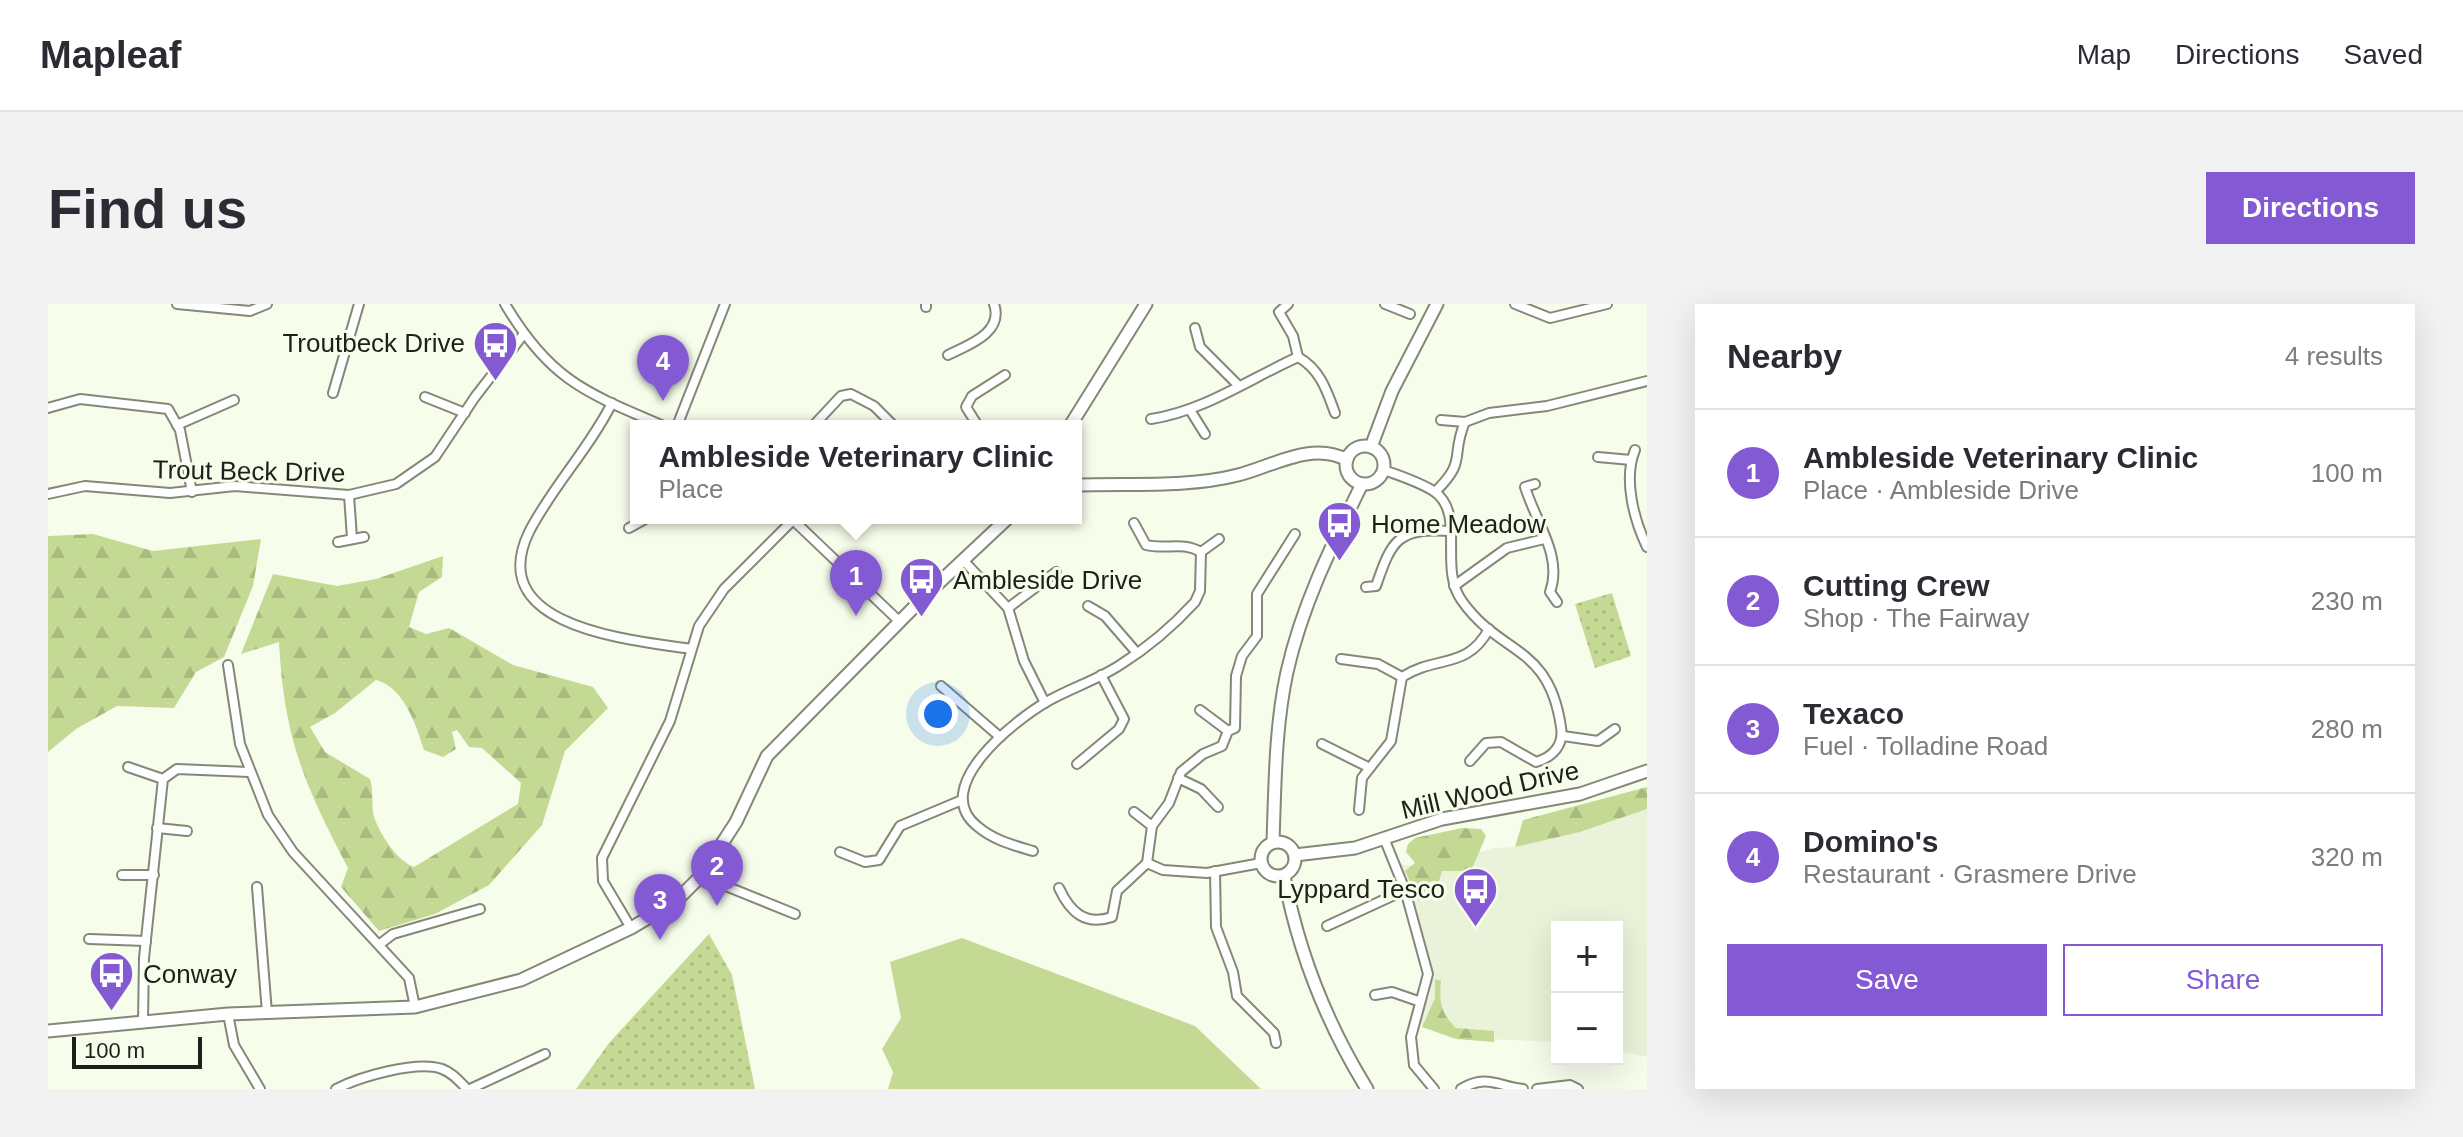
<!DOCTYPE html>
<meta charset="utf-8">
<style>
body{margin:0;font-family:Arial,sans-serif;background:#f2f2f3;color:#2b2b33}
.controls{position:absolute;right:24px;bottom:24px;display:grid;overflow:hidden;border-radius:0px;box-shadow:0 8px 32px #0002}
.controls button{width:72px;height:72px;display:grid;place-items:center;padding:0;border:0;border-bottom:2px solid #e1e1e2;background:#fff;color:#2b2b33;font:40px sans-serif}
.scale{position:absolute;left:24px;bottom:20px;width:130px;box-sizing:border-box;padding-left:8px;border:4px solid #1e2019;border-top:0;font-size:22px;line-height:28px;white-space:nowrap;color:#1e2019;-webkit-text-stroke:6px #f7fdeb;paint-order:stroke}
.you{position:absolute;left:890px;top:410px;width:28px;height:28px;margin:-20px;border:6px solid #fff;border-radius:50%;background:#1a73e8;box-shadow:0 0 0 12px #1a73e833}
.badge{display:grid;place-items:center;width:52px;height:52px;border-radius:50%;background:#835ad4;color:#fff;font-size:26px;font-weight:700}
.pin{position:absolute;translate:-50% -66px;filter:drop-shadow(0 2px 4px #0008)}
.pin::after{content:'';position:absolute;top:42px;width:28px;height:24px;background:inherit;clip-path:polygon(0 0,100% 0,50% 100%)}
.popup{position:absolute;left:582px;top:116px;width:452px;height:104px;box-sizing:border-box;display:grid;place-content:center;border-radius:0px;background:#fff;filter:drop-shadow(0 2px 6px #0005);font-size:26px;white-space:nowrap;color:#7c7c81}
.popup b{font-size:30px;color:#2b2b33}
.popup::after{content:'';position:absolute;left:50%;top:100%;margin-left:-16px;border:16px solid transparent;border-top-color:#fff}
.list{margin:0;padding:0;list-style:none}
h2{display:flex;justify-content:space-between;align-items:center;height:104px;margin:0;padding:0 32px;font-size:34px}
h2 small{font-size:26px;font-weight:400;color:#7c7c81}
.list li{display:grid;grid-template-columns:52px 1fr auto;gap:24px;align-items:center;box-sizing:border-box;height:128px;padding:0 32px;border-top:2px solid #e1e1e2}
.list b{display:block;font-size:30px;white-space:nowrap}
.list p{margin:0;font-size:26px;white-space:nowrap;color:#7c7c81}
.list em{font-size:26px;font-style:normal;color:#7c7c81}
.actions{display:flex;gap:16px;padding:24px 32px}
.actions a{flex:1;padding:18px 0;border:2px solid #835ad4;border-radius:0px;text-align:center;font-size:28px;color:#835ad4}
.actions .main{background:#835ad4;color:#fff}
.map{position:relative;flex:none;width:1599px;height:785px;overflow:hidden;border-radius:0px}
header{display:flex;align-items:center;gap:48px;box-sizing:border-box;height:112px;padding:0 40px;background:#fff;border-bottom:2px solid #e1e1e2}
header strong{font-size:38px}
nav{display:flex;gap:44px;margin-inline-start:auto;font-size:28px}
.intro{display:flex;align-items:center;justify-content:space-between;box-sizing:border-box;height:192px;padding:0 48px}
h1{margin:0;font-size:56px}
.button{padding:20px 36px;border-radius:0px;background:#835ad4;color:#fff;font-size:28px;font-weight:700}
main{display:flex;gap:48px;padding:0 48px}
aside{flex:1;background:#fff;border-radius:0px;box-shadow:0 8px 32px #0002}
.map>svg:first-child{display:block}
.built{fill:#eaf3d9}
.grass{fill:#c4d994}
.forest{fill:url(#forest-firs);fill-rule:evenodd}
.park{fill:url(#park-dots)}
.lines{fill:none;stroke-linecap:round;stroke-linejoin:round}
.street-casing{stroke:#838878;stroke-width:12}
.secondary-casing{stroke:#838878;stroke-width:15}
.street{stroke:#fff;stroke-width:8}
.secondary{stroke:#fff;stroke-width:11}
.labels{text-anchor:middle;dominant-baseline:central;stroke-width:6;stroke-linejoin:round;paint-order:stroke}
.poi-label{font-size:26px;fill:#1e2019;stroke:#f7fdeb;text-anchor:start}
.street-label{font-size:26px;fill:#1e2019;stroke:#f7fdeb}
</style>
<header>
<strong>Mapleaf</strong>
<nav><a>Map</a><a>Directions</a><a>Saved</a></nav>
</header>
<div class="intro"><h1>Find us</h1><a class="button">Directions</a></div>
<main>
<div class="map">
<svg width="1599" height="785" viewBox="0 0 1599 785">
<defs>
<pattern id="forest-firs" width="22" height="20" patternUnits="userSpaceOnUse" patternTransform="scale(2)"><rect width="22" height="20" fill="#c4d994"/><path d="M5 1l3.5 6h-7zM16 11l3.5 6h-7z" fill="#a8ba7f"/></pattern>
<pattern id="park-dots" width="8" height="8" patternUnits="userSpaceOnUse" patternTransform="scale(2)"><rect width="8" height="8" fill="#c4d994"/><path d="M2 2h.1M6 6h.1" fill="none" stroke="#a8ba7f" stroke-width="1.8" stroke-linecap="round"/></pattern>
</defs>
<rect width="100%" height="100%" fill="#f7fdeb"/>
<!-- built -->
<path class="built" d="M1599,505V753L1569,747V623H1509V738L1437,735L1369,720L1381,693L1384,674L1368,604L1350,560L1382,564L1445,544L1467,543L1532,528Z"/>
<!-- grass -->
<path class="grass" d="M914,634L1147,722L1213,785H840L845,768L834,745L853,714L842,658Z"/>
<!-- forest -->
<g class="forest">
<path d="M45,230L105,247L213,235L205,282L176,353L148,368L126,404L69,402L28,425L0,448V232Z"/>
<path d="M395,252L394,273L371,288L361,323L378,330L401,324L465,361L545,383L560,404L517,447L494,521L441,581L387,610L331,627L293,583L300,564C256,480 236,434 231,338L193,350L225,270L289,282L328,275ZM328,376C356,383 368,421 376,446L395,453L408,445L404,428L409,426L421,443L434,444L473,479L470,500L366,563C349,557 332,530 326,513C323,503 326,489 322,475L277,448L262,423L287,409Z"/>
<path d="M1599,483V505L1532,528L1467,543L1475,516Z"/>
<path d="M1414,524L1433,525L1438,532L1423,567H1394L1391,577H1383L1371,597L1357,567L1367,559L1358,548L1360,540L1367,534Z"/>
<path d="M1387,675L1393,677C1391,697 1393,710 1408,724L1446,727V738L1408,735L1374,723L1387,694Z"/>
</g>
<!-- park -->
<g class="park">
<path d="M1564,289L1583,352L1547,364L1527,300Z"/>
<path d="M661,630L684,671L707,785H528L561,739Z"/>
</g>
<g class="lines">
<defs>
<g id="street">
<path d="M129,0L202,7L219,0"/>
<path d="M457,0C502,76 538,89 616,122"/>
<path d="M878,0V3"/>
<path d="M1337,0L1362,10"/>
<path d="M1467,0L1502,14L1559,0"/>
<path d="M1147,24L1152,43L1191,82"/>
<path d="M900,51C920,41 956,29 946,0"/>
<path d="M1250,53C1272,65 1279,87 1287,109"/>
<path d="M285,89L311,0"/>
<path d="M377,93L417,109"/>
<path d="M564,99C541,145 504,183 481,228C435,324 584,336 643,345"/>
<path d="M0,104L32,95L120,105L132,126L144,188"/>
<path d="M1142,106L1157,130"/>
<path d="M1103,115C1156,107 1201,75 1250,53L1245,32L1231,8L1240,0"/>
<path d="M1393,116L1417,118"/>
<path d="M129,121L186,96"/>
<path d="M629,122L677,0"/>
<path d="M765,122L793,92L803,90L826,102L846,122"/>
<path d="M930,122L918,103L924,92L957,71"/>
<path d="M1587,146C1575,175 1586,216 1599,243"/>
<path d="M1550,153L1583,156"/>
<path d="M1336,166C1352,172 1372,178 1387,188C1418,211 1390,264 1414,297C1453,352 1501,340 1513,423C1516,441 1505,453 1488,458L1453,438L1438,439L1422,457"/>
<path d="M1487,180L1477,183C1488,219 1515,252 1502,288L1509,298"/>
<path d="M1387,188C1420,156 1402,153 1417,118L1441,109L1499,102L1599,77"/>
<path d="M0,190L37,182L122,189L187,182L301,191L348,180L387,153L427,93L475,31"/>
<path d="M301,191L304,234"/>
<path d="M743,214L852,318"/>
<path d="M581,224L599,214"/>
<path d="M290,238L316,233"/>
<path d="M1153,248L1171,235"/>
<path d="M916,257L960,304L976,357L997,399"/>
<path d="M1406,282L1459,244L1496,235"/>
<path d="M1318,283L1328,282C1344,235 1350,224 1402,227"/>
<path d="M1040,302L1057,312L1089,349"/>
<path d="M960,304L1008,268"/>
<path d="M1293,355L1330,360L1354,373"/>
<path d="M180,361L192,440L220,511L245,548L361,674L367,703"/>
<path d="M893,382L952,433"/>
<path d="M1152,406L1180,427"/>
<path d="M1515,432L1550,437L1567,425"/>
<path d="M1274,440L1320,463"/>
<path d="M1029,460L1071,425L1076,415L1053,371"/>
<path d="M80,463L115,475"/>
<path d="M1130,474L1153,485L1170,503"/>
<path d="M1311,506L1314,474L1343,437L1354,373C1388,351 1419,366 1441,325"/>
<path d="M1086,508L1104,522"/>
<path d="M109,524L139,527"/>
<path d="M1336,534L1357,586L1380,670L1363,733L1366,761L1386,785"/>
<path d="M985,547C965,541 945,536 929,522C881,483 967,416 1000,397C1023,384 1049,376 1072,361C1099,344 1125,322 1147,298L1152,287L1153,248C1134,237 1118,246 1098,241L1086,219"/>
<path d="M792,548L817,558L831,556L852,522L914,496"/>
<path d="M1099,559L1104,522L1121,499L1133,468L1155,450L1174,442L1180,427L1187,424L1188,372L1194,352L1209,332V290L1247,230"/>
<path d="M1099,559L1115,566L1159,569L1213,559"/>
<path d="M1167,567L1168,623L1185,668L1189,692L1226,729L1228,739"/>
<path d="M74,571H106"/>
<path d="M653,572L747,610"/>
<path d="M209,583L219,709"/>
<path d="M1011,584C1022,608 1037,622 1064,613L1069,587L1099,559"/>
<path d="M1279,622L1357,586"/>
<path d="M583,624L555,577L554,554L622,417L651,322L676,285L745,216"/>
<path d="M41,635L98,637"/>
<path d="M332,640L345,630L432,605"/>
<path d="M1327,691L1344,688L1370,697"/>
<path d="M180,710L186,741L212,785"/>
<path d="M95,717L96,654L115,475L129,465L201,468"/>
<path d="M288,785C311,773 369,756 394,765C405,769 411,777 419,785"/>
<path d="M422,785L497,750"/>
<path d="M1413,785C1438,770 1450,782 1475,785"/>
<path d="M1489,785L1522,781L1530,785"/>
</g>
<g id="secondary">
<path d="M1022,122L1098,0"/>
<circle cx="1317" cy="161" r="19"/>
<path d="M1323,143L1344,87L1389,0"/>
<path d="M1028,181C1081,179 1139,184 1190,171C1225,162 1264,137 1299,156"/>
<circle cx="1230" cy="555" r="17"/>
<path d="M1225,538C1227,482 1227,423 1239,368C1254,301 1284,241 1314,180"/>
<path d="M1247,551L1307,544L1394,515L1532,490L1599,467"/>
<path d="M1236,572C1250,646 1279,720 1319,785"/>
<path d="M0,727L180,710L367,703L473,676L583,624L627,598L653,572L688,518L719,452L879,290L960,214"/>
</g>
</defs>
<!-- street casing -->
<use href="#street" class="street-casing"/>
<!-- secondary casing -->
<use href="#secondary" class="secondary-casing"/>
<!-- street -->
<use href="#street" class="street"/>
<!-- secondary -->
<use href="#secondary" class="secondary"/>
</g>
<!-- icons -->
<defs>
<symbol id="bus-pin" viewBox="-11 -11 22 30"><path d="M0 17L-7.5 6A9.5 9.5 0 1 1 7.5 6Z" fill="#835ad4" stroke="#f7fdeb"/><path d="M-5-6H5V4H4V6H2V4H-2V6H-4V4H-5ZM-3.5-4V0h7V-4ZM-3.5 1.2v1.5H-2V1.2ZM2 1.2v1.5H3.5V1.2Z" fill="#fff"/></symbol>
</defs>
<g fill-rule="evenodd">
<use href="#bus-pin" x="422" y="14" width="51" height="69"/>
<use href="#bus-pin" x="1266" y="194" width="51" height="69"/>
<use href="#bus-pin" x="848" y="250" width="51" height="69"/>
<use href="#bus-pin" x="1402" y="560" width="51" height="69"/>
<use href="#bus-pin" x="38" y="644" width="51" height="69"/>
</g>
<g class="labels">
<!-- poi labels -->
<g class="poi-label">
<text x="417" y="39" text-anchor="end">Troutbeck Drive</text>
<text x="1323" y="220">Home Meadow</text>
<text x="905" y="276">Ambleside Drive</text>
<text x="1397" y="585" text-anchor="end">Lyppard Tesco</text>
<text x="95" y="670">Conway</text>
</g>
<!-- street labels -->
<g class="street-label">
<text transform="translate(201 167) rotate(1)">Trout Beck Drive</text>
<text transform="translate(1442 486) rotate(-13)">Mill Wood Drive</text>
</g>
</g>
</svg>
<div class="controls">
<button>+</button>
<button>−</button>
</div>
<div class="scale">100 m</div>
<div class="you"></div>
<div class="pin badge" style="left:808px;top:312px">1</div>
<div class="popup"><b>Ambleside Veterinary Clinic</b>Place</div>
<div class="pin badge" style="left:669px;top:602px">2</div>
<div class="pin badge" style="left:612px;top:636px">3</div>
<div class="pin badge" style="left:615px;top:97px">4</div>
</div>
<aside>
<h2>Nearby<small>4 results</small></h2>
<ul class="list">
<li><span class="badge">1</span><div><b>Ambleside Veterinary Clinic</b><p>Place · Ambleside Drive</p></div><em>100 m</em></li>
<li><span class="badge">2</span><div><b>Cutting Crew</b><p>Shop · The Fairway</p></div><em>230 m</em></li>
<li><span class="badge">3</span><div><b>Texaco</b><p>Fuel · Tolladine Road</p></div><em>280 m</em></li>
<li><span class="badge">4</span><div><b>Domino's</b><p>Restaurant · Grasmere Drive</p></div><em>320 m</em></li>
</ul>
<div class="actions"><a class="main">Save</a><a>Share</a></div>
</aside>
</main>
